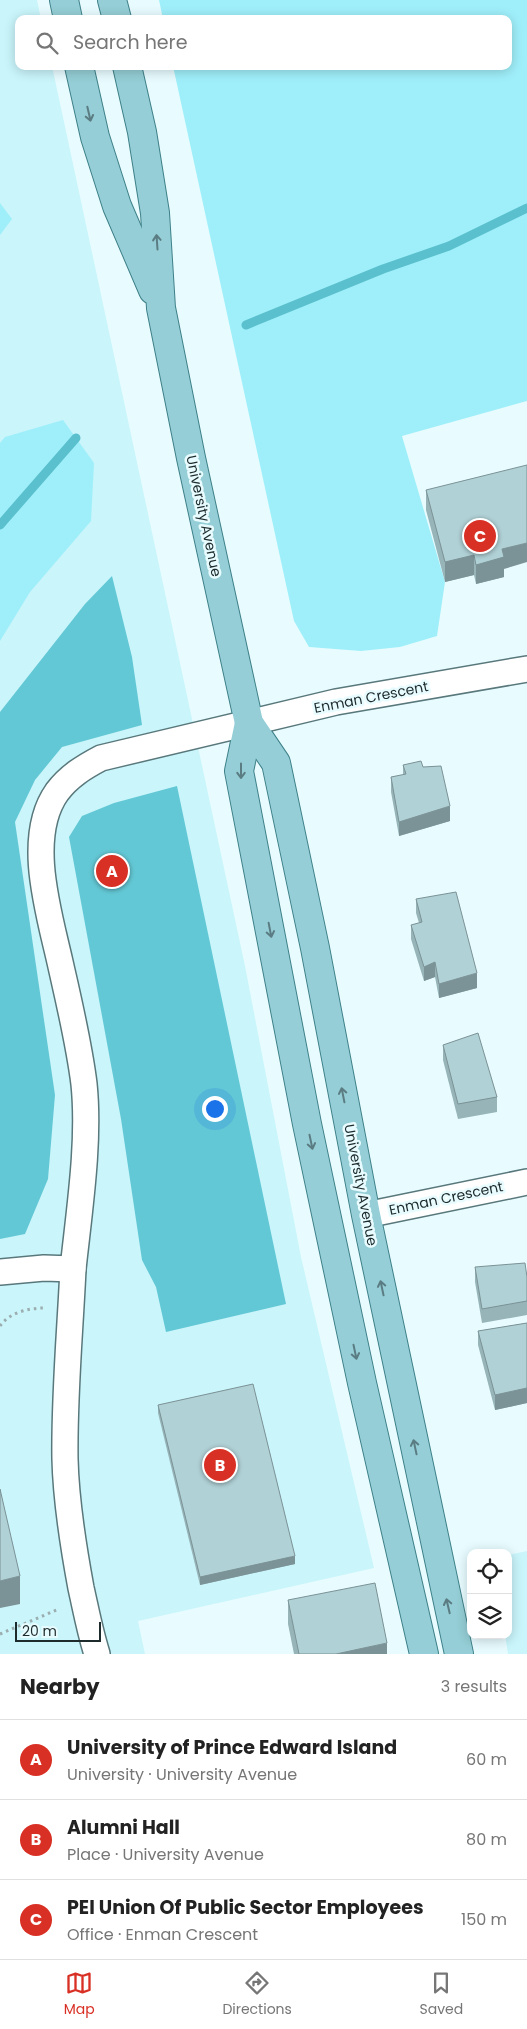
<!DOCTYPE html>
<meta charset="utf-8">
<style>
body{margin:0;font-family:Poppins,sans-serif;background:#f2f2f2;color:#222}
.controls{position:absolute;right:15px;bottom:15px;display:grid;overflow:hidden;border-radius:10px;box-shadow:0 2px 12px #0003}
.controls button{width:45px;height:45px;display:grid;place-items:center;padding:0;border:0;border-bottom:1px solid #e0e0e0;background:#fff;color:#222;font:25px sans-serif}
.scale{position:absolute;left:15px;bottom:12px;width:86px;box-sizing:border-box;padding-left:5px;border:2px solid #1e2b2d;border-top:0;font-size:14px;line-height:18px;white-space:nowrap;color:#1e2b2d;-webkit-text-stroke:4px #e8fcff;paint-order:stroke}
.you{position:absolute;left:214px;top:1108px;width:18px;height:18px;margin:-12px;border:4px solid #fff;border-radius:50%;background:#1a73e8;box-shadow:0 0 0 8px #1a73e833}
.badge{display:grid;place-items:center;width:32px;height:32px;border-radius:50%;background:#d93025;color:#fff;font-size:16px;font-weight:700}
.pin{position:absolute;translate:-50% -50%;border:2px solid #fff;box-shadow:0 1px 5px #0006}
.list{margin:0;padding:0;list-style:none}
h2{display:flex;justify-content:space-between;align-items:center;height:65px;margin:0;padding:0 20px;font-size:21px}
h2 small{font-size:16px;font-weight:400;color:#767676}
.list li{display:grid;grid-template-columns:32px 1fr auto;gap:15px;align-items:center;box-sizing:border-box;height:80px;padding:0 20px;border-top:1px solid #e0e0e0}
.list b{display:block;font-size:19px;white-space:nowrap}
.list p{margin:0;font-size:16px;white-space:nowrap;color:#767676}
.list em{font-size:16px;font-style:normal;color:#767676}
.icon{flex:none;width:28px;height:28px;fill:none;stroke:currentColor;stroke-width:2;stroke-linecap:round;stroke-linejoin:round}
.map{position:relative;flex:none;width:527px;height:1654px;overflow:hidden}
.search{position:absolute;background:#fff;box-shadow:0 2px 12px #0003;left:15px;right:15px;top:15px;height:55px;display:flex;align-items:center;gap:12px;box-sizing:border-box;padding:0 18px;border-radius:10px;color:#767676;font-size:19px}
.sheet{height:305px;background:#fff}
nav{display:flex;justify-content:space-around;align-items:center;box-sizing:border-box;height:70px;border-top:1px solid #e0e0e0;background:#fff;font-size:14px;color:#767676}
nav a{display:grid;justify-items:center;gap:2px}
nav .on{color:#d93025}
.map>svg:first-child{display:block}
.built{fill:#c9f5fb}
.green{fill:#9feffa}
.forest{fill:#63c8d5}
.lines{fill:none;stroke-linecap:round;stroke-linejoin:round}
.stream{stroke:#5ac0cd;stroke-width:9}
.street-casing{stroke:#59787c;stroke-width:28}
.primary-casing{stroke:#3e8089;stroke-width:30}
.path{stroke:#9badaf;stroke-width:3;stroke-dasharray:2.5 4;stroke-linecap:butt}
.street{stroke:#fff;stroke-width:25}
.primary{stroke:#95ced6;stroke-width:28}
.wall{fill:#97b4b8}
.shaded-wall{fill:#7b9296}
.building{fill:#b0d1d6;stroke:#7b9296}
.oneway{stroke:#5a7c82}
.labels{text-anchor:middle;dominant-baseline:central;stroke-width:5;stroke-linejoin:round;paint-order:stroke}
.street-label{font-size:14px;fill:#1e2b2d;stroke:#e8fcff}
</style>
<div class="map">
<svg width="527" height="1654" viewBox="0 0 527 1654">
<rect width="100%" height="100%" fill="#e8fcff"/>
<!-- built -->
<g class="built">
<path d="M0,0H37L41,19H19V66H52L245,966L301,1257L374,1568L138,1621L145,1654H0Z"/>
<path d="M527,1551V1654H508L505,1635H508V1555Z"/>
</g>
<!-- green -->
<g class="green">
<path d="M159,0H527V401L402,436L445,582L437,636L400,647L361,651L309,647L294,621L173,66H508V19H163Z"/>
<path d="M0,203L12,219L0,235Z"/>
<path d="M63,420L94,463L91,521L30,592L0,641V443L5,437Z"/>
</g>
<!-- forest -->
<g class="forest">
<path d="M112,576L132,657L142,725L62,747L35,780L15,822L55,1095L48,1179L25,1234L0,1239V712L85,604Z"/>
<path d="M177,786L286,1304L166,1332L156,1287L142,1260L121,1119L69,837L82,816L114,803Z"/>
</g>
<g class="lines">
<!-- stream -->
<g class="stream">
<path d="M246,325L383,269L449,246L527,208"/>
<path d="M0,525L76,438"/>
</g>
<defs>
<g id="street">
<path d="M366,1215L527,1182"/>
<path d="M73,1269C70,1333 64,1396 65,1459C66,1502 73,1545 81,1588C86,1610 90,1632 97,1654"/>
<path d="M0,1272L44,1268L73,1269C79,1212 90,1142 84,1084C79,1043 69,1002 60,962C49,913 25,837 57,792C69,776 84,767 101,758L336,702L527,669"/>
</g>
<g id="primary">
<path d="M64,0L68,19"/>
<path d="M112,0L117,19"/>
<path d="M79,66L95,137L117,206L153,290"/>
<path d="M127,66L142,132L155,213L161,308L191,458L249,723L276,763L315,948L366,1215L459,1654"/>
<path d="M249,723L239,771L307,1124L362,1383L424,1654"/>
</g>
</defs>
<!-- street casing -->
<use href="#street" class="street-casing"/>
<!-- primary casing -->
<use href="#primary" class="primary-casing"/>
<!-- path -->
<g class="path">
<path d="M0,1326C10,1312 29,1308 45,1308"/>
<path d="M0,1634L59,1609"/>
</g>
<!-- street -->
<use href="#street" class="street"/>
<!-- primary -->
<use href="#primary" class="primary"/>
</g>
<!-- wall -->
<g class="wall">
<path d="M426,490L504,569V577L476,584L474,575L445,582L426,510Z"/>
<path d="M403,765L423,767L450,821L399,836L391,792V777L403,775Z"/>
<path d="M416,899L477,988L439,998L435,977L424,981L411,939V925L419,923L416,913Z"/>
<path d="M443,1045L497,1097V1112L458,1119L443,1060Z"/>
<path d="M475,1267L527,1277V1315L482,1323L475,1282Z"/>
<path d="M527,1323V1403L495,1410L478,1345V1331Z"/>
<path d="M158,1405L295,1564L200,1585L158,1413Z"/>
<path d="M288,1600L387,1654H294L288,1624Z"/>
</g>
<!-- shaded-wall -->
<g class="shaded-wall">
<path d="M527,543V562L504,569V577L476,584V565L502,549Z"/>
<path d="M474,555V575L445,582V562Z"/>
<path d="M450,806V821L399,836V822Z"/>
<path d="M435,962V977L424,981V967Z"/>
<path d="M477,973V988L439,998V984Z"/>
<path d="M527,1388V1403L495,1410V1395Z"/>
<path d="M295,1556V1564L200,1585V1577Z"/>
<path d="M20,1576V1604L0,1608V1581Z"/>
<path d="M387,1643V1654H336Z"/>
</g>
<!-- building -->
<g class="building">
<path d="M527,465V543L502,549L504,557L476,565L474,555L445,562L426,490Z"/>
<path d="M421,761L423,767L441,766L450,806L399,822L391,777L406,774L403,765Z"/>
<path d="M456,892L477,973L439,984L435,962L424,967L411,925L422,922L416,899Z"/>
<path d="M478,1033L497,1097L458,1104L443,1045Z"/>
<path d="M525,1263L527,1277V1301L482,1309L475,1267Z"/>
<path d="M527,1323V1388L495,1395L478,1331Z"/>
<path d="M253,1384L295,1556L200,1577L158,1405Z"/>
<path d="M0,1489L20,1576L0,1581Z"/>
<path d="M375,1583L387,1643L336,1654H299L288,1600Z"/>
</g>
<!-- one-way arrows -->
<defs><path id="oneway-shaft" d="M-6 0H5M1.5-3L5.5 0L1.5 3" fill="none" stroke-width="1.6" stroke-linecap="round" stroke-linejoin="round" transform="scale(1.25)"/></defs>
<g class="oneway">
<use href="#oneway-shaft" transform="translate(89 114) rotate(77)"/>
<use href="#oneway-shaft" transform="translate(157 242) rotate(-94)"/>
<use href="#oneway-shaft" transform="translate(241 771) rotate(90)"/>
<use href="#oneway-shaft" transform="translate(270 930) rotate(79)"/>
<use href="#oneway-shaft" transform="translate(343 1095) rotate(-101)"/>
<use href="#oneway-shaft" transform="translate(311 1142) rotate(78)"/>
<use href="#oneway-shaft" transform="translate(382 1288) rotate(-102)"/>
<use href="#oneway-shaft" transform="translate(355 1352) rotate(78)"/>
<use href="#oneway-shaft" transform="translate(415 1447) rotate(-102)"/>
<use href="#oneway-shaft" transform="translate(448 1606) rotate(-103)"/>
</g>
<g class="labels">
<!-- street labels -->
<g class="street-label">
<text transform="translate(204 516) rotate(78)">University Avenue</text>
<text transform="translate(371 697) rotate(-11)">Enman Crescent</text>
<text transform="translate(361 1185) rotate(79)">University Avenue</text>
<text transform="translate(446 1198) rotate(-12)">Enman Crescent</text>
</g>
</g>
</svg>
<div class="controls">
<button><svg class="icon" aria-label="locate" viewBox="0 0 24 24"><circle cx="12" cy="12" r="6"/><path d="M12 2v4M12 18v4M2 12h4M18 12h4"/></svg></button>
<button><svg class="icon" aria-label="layers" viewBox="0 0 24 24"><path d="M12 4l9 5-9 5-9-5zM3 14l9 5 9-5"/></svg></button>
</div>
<div class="scale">20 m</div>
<div class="you"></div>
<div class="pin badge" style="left:112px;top:871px">A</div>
<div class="pin badge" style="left:220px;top:1465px">B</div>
<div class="pin badge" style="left:480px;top:536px">C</div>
<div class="search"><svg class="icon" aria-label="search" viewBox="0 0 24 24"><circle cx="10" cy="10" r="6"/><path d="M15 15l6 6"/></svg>Search here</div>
</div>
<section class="sheet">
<h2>Nearby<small>3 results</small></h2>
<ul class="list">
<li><span class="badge">A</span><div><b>University of Prince Edward Island</b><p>University · University Avenue</p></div><em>60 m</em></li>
<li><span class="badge">B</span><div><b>Alumni Hall</b><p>Place · University Avenue</p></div><em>80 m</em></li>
<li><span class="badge">C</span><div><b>PEI Union Of Public Sector Employees</b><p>Office · Enman Crescent</p></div><em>150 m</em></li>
</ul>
</section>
<nav>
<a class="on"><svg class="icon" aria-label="map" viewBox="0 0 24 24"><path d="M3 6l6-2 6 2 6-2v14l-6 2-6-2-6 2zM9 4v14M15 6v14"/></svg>Map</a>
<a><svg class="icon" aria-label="directions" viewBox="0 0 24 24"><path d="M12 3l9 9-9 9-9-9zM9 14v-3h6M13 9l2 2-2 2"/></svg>Directions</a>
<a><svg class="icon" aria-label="saved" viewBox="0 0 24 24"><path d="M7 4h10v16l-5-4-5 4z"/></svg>Saved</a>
</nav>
